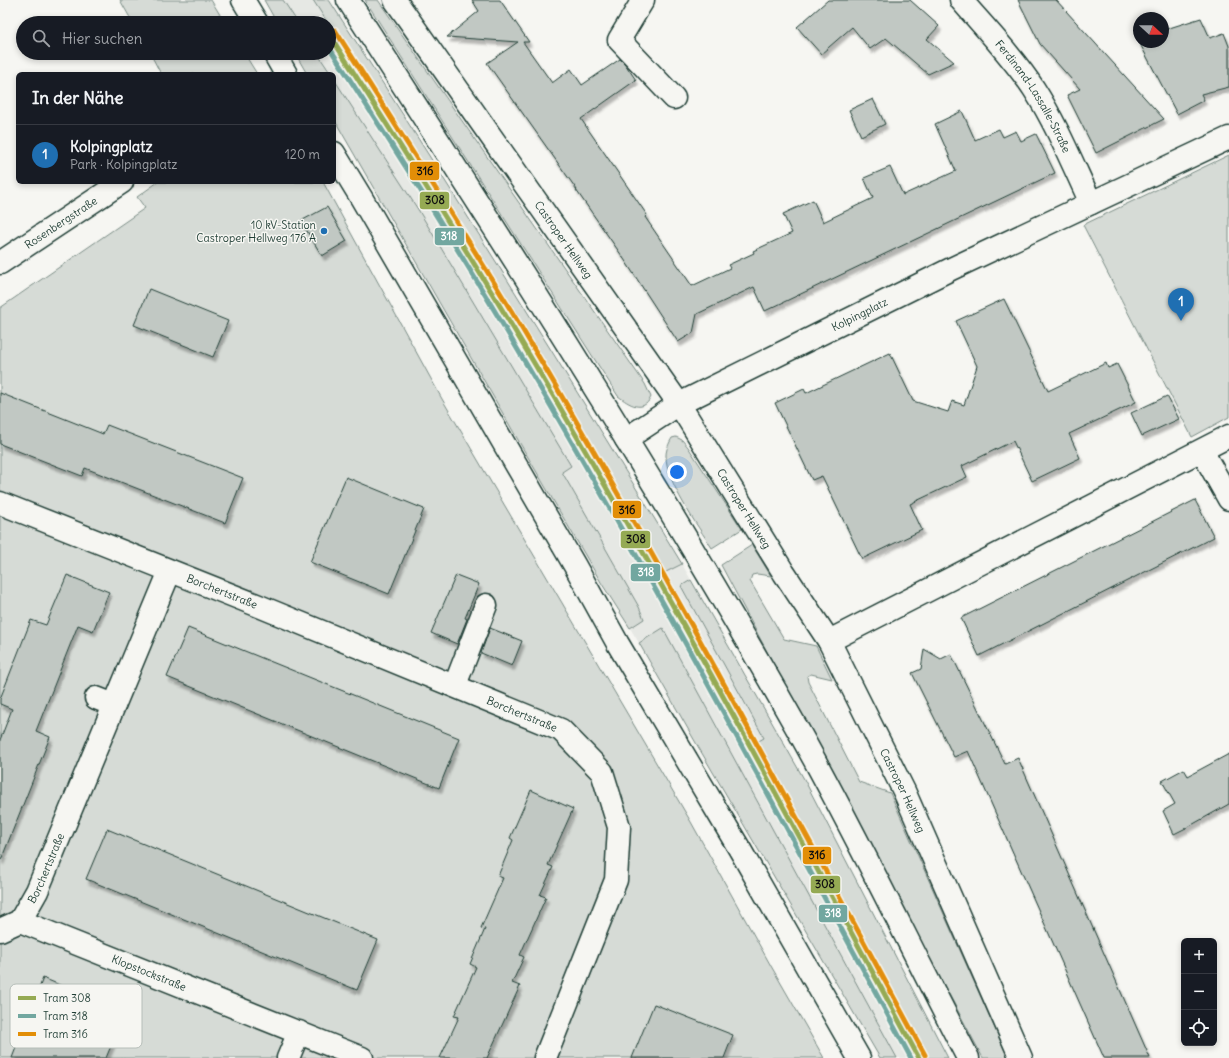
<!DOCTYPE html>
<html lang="de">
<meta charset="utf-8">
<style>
body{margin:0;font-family:Delius,sans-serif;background:#242831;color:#f1f3f6}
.controls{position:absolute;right:12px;bottom:12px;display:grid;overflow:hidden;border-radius:6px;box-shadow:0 2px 6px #0003}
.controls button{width:36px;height:36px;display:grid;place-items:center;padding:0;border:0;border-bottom:1px solid #363941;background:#171b24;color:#f1f3f6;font:20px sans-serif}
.compass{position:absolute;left:1133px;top:12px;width:36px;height:36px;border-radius:50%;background:#171b24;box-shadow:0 2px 6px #0003;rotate:111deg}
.you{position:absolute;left:677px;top:472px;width:14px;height:14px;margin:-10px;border:3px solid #fff;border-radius:50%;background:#1a73e8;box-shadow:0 0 0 6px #1a73e833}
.badge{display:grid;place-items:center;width:26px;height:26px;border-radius:50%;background:#1f6fb2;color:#fff;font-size:13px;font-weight:700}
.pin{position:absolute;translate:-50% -33px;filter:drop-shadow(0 1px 2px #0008)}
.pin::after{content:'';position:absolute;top:21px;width:14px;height:12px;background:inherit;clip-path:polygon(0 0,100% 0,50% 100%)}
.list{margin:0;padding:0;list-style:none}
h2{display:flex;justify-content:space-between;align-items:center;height:52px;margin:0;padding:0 16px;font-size:17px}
h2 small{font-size:13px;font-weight:400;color:#9ea1a6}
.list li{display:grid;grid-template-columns:26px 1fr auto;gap:12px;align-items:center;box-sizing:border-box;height:60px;padding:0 16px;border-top:1px solid #363941}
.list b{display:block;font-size:15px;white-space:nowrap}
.list p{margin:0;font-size:13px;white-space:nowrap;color:#9ea1a6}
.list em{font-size:13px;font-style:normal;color:#9ea1a6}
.icon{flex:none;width:22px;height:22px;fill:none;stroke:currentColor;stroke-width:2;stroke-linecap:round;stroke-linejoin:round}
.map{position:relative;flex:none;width:1229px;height:1058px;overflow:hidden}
.search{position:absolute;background:#171b24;box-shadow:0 2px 6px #0003;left:16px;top:16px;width:320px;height:44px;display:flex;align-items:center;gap:10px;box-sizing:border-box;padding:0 14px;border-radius:22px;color:#9ea1a6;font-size:15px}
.panel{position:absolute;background:#171b24;box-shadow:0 2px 6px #0003;left:16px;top:72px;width:320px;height:112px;border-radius:6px}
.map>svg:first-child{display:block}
.built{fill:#e6e8e4}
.green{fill:#d6dbd6;stroke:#7a8c85}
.building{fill:#c1c8c3;stroke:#1f3d34;filter:url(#shadow)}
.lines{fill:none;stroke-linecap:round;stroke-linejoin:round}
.minor-casing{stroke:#1f3d34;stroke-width:25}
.major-casing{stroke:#1f3d34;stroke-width:25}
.minor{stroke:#f6f6f2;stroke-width:22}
.major{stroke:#f6f6f2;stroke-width:22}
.tram-1-casing{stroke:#f6f6f2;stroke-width:8}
.tram-2-casing{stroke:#f6f6f2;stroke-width:8}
.tram-3-casing{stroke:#f6f6f2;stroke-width:8}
.tram-1{stroke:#95aa53;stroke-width:5}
.tram-2{stroke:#72a7a0;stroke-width:5}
.tram-3{stroke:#e28e07;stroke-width:5}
.poi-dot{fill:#1f6fb2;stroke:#f6f6f2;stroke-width:1.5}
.labels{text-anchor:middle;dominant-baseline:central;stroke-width:3;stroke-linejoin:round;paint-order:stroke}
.street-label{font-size:11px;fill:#1f3d34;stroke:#f6f6f2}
.poi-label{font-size:11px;fill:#1f3d34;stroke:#f6f6f2;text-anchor:end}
.key{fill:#f6f6f2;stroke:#b6beb9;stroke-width:1}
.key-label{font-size:11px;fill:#1f3d34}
.line-badge{stroke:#f6f6f2;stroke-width:1.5}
.badge-label{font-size:11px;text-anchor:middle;font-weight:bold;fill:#fff}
.pale-badge-label{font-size:11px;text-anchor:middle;font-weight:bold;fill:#111}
</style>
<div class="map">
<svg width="1229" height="1058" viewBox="0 0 1229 1058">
<defs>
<filter id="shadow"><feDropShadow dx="2.5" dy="4.5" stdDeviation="1" flood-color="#0004"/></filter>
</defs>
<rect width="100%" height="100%" fill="#f6f6f2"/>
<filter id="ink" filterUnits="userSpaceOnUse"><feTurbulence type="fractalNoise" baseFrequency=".025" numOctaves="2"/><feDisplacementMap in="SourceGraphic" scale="8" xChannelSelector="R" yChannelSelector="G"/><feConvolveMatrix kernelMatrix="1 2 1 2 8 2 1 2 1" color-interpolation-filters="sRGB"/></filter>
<g filter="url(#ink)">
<!-- built -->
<g class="built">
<path d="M283,0H313L328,23H298Z"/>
<path d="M329,24L405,141L467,242L604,472L662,574L682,564L691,580L681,586L764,738L756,743L927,1058H897L663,629L639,643L630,628L644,618L639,607L562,472L571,466L419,211L334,79V74H331L317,53H329Z"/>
</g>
<!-- green -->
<g class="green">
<path d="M120,0H211L225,23H133Z"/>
<path d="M264,0H283L298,23H277Z"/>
<path d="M313,0H329C450,186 567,374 682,564L662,574C599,463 534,352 467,242C417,161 364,80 313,0Z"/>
<path d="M365,0H378L645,384L651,397C643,414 629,404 618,396Z"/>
<path d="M150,53H244L257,74H161Z"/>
<path d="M295,53H317L331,74H307Z"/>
<path d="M334,79L419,211L571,466L562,472L639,607L644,619L630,628L602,584L525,452L334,119Z"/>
<path d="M1229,155V417L1192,437L1083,225Z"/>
<path d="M158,182H323L442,399L691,822L771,966L824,1058H0V308L145,208L137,197Z"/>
<path d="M676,437L682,440L688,447L742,529L712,548C698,526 665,481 666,455C666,450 669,443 672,438Z"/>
<path d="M752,545L771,576L757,574L752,575L750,581L784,639L816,646L832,679L811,674L807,676L808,682L859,782L890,793L1008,1058H983L721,565Z"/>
<path d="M691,580L804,779L948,1058H927L755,743L764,738L681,586Z"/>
<path d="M663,628L897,1058H880L696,743L639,643Z"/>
</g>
<!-- building -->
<g class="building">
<path d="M472,0H500L529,42H523L552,83L571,69L582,85L620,59L625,64L636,80L581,119L647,215L645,217L692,286L730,268L728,265L754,253L753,251L792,233L783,214L813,200L823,222L873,198L864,178L890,167L903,195L956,171L935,124L962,111L975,140L999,129L1003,137L1016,131L1021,141L1036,134L1055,173L765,311L754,287L697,314L693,333L678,342L622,256L576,190H577L487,63L518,42L447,37L479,11Z"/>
<path d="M828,0H910L939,26L927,39L954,62L928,74L886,38L870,49L852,27L821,54L797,27Z"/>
<path d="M1018,0H1056L1164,119L1096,153L1067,95L1080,89L1040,44Z"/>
<path d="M1201,18L1210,38L1224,33L1229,46V87L1201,94L1204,100L1177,114L1139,42H1163V30Z"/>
<path d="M873,99L885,124L861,136L849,110Z"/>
<path d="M327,207L347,241L322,256L301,221Z"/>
<path d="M149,289L228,321L213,357L134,325Z"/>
<path d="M1004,299L1048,391L1106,363L1108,368L1117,364L1136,402L1069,434L1080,458L1032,481L1013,441L962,466L967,477L910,504L922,530L862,559L822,476L812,480L775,403L804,389L806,393L890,353L913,401L948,412L952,401L964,405L977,366L956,321Z"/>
<path d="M0,393L103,434L107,425L243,478L225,523L85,468L82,476L0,444Z"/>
<path d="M1167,396L1179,419L1142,436L1131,413Z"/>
<path d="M346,477L424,509L389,594L310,562Z"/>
<path d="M1195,500L1214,537L979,656L961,618Z"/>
<path d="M67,575L109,592L93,631L78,625L36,731L50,737L1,860L0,859V740L12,709L0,704V699L31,620L46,625Z"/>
<path d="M456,575L479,584L465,618L467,619L457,644L431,633Z"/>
<path d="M188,628L459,738L439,788L167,677Z"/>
<path d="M490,628L522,641L512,666L481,653Z"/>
<path d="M924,649L941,659L951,654L1005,764L1018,758L1150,1058H1104L968,751L954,757L912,673L921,669Z"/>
<path d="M1229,754V804L1188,827L1174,834L1163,811L1175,804L1162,781L1184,769L1188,776Z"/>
<path d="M531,790L573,809L548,865L553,867L540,895L546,897L520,955L524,957L512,983L520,986L487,1058H440L459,1017L454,1016L476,967L470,964L485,929L481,928L503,878L498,876L513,840L510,838Z"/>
<path d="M107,829L378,940L357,990L86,879Z"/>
<path d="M43,978L125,1012L106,1058H12Z"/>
<path d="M654,1004L733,1035L724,1058H632Z"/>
</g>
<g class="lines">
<defs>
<g id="minor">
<path id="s1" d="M395,0L679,404L784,573L829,641L904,791L1021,1058"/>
<path d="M643,0L619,40L674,98"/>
<path id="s2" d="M961,0C986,29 1013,57 1034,89C1057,125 1073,165 1091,203"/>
<path id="s3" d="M0,263L122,182"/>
<path id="s4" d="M626,439L679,404L951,269L1229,138"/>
<path d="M1202,451L1229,499"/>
<path id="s5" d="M0,503L259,606L561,730L602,772L619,827L616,880L545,1058"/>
<path d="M829,641L1229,436"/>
<path d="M455,685L486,605"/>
<path d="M96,698L114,705"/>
<path id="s6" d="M20,921L37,891L170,571"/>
<path id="s7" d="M0,930L20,921L362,1058"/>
<path d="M288,1058L299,1032"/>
</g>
<g id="major">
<path d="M243,0L257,23"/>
<path d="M348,0C503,240 657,481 798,730C858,837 911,949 968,1058"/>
<path d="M274,53L286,74"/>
<path d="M334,153L362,199L575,566L618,644L739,848L859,1058"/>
</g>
</defs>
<!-- minor casing -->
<use href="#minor" class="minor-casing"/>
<!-- major casing -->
<use href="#major" class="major-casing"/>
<!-- minor -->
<use href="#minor" class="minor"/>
<!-- major -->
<use href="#major" class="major"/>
<defs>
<path id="tram-1" d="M329,34C392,132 455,231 515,331C657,569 787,814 919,1058"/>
<path id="tram-2" d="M329,47C390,142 452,238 509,335C650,572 780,816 911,1058"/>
<path id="tram-3" d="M335,30C398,129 461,227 521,327C663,566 793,811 925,1055"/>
</defs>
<!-- tram-1 casing -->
<use href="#tram-1" class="tram-1-casing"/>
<!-- tram-2 casing -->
<use href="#tram-2" class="tram-2-casing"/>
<!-- tram-3 casing -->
<use href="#tram-3" class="tram-3-casing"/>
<!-- tram-1 -->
<use href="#tram-1" class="tram-1"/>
<!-- tram-2 -->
<use href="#tram-2" class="tram-2"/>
<!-- tram-3 -->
<use href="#tram-3" class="tram-3"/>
</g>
</g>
<!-- markers -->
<circle class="poi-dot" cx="324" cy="231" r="4"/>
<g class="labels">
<!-- street labels -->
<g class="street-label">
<text stroke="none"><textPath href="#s2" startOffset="121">Ferdinand-Lassalle-Straße</textPath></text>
<text stroke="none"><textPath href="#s3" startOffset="73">Rosenbergstraße</textPath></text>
<text stroke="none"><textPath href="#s1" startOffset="293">Castroper Hellweg</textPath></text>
<text stroke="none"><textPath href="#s4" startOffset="265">Kolpingplatz</textPath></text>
<text stroke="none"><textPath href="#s1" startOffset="617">Castroper Hellweg</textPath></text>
<text stroke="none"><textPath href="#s5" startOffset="239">Borchertstraße</textPath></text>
<text stroke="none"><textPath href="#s5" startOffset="563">Borchertstraße</textPath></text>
<text stroke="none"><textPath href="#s1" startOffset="941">Castroper Hellweg</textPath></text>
<text stroke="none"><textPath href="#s6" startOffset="59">Borchertstraße</textPath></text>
<text stroke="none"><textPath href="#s7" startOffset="161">Klopstockstraße</textPath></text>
</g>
<!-- poi labels -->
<g class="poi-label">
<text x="316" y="225">10 kV-Station<tspan x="316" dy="13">Castroper Hellweg 176 A</tspan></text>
</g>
</g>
<!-- legend -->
<rect x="10" y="984" width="132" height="64" rx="6" class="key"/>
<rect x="18" y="996" width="18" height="4" fill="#95aa53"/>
<rect x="18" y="1014" width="18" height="4" fill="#72a7a0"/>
<rect x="18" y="1032" width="18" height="4" fill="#e28e07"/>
<g class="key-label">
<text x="43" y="1002">Tram 308</text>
<text x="43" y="1020">Tram 318</text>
<text x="43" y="1038">Tram 316</text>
</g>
<g class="line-badge">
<rect x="409" y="161" width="31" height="20" rx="4" fill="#e28e07"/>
<rect x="419" y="191" width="31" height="19" rx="4" fill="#95aa53"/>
<rect x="434" y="227" width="31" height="19" rx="4" fill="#72a7a0"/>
<rect x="612" y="500" width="30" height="19" rx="4" fill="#e28e07"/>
<rect x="620" y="530" width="31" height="19" rx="4" fill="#95aa53"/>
<rect x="630" y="563" width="31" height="19" rx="4" fill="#72a7a0"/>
<rect x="802" y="846" width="30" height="19" rx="4" fill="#e28e07"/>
<rect x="810" y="875" width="31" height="19" rx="4" fill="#95aa53"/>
<rect x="818" y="904" width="30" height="19" rx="4" fill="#72a7a0"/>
</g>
<g class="badge-label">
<text x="449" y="240">318</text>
<text x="646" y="576">318</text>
<text x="833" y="917">318</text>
</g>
<g class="pale-badge-label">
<text x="425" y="175">316</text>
<text x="435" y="204">308</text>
<text x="627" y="514">316</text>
<text x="636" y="543">308</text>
<text x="817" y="859">316</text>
<text x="825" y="888">308</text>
</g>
</svg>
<div class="controls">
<button>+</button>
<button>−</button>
<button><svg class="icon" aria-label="locate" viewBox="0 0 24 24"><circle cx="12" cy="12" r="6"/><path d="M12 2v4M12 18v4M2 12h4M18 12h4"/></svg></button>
</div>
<svg class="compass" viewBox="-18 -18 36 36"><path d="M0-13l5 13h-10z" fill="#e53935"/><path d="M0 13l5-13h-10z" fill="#9ea1a6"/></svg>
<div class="you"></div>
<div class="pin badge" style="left:1181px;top:321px">1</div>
<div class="search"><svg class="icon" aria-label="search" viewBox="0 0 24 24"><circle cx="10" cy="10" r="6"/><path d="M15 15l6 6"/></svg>Hier suchen</div>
<section class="panel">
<h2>In der Nähe<small></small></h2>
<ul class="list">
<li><span class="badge">1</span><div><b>Kolpingplatz</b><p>Park · Kolpingplatz</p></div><em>120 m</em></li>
</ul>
</section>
</div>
